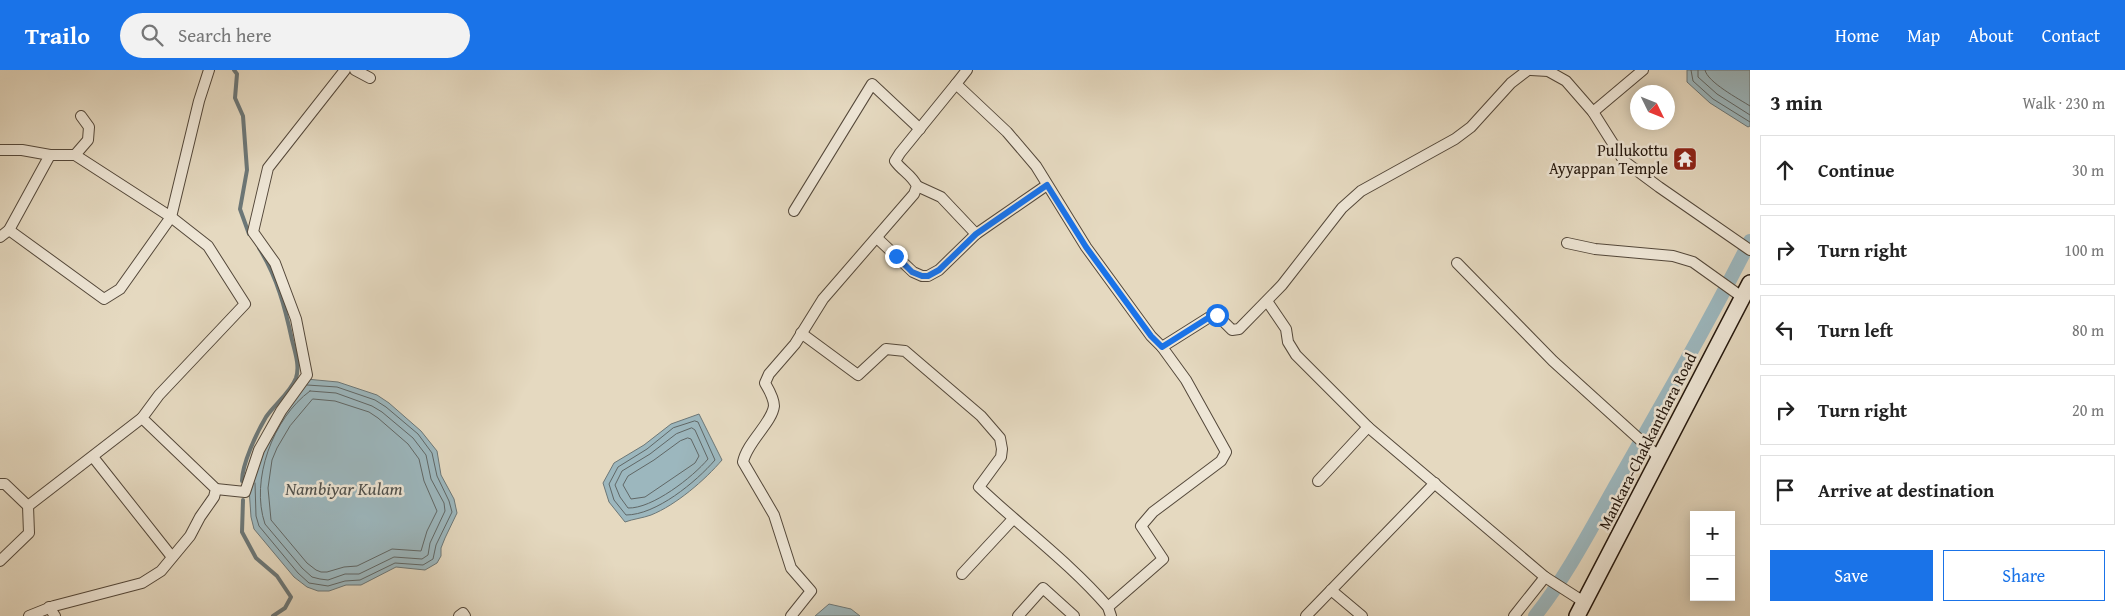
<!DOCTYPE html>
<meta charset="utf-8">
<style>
body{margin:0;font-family:"Gentium Book Plus",serif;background:#f2f2f2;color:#222}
.controls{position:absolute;right:15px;bottom:15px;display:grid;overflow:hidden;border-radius:0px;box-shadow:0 2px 12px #0003}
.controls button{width:45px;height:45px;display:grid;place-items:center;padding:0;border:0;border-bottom:1px solid #e0e0e0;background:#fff;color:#222;font:25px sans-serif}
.compass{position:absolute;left:1630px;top:15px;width:45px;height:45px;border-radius:50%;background:#fff;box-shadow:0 2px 12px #0003;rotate:133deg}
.stop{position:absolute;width:15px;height:15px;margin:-11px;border:4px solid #1a73e8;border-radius:50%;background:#fff}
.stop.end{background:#1a73e8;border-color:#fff;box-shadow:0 1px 5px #0008}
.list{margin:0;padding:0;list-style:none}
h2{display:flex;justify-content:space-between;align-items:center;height:65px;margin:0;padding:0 20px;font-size:21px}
h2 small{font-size:16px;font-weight:400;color:#767676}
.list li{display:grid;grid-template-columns:32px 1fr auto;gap:15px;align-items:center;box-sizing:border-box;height:70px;margin:0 10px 10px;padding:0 10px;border:1px solid #e0e0e0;border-radius:0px}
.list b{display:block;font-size:19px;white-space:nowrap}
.list em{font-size:16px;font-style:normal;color:#767676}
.actions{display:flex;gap:10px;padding:15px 20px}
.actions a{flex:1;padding:11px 0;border:1px solid #1a73e8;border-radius:0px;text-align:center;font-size:18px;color:#1a73e8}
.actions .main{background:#1a73e8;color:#fff}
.icon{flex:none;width:28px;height:28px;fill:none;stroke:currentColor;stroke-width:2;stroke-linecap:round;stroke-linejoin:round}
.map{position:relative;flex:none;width:1750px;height:546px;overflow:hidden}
header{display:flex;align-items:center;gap:30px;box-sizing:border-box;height:70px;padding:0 25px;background:#1a73e8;color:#fff}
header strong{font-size:24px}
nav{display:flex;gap:28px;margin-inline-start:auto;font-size:18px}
.search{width:350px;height:45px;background:#f2f2f2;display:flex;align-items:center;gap:12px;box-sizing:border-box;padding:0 18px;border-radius:28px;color:#767676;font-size:19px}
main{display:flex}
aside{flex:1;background:#fff}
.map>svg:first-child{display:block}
.water{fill:#9cb7be;stroke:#6c7777}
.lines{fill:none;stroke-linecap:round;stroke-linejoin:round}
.shore{stroke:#606766;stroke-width:1}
.stream{stroke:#6c7777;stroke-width:4}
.canal{stroke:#9cb7be;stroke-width:14}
.minor-casing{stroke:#54483a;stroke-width:12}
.secondary-casing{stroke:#24170d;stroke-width:18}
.minor{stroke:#eee6d6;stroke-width:10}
.secondary{stroke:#eee6d6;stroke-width:15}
.route{stroke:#1a73e8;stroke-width:6}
.labels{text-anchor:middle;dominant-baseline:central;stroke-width:5;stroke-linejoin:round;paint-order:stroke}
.poi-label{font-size:16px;fill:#24170d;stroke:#eee6d6;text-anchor:end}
.street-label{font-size:16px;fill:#24170d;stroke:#eee6d6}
.water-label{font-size:18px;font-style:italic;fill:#4e4f4b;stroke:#eee6d6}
</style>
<header>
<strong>Trailo</strong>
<div class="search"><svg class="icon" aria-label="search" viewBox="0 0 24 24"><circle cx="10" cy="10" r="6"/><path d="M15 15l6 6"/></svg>Search here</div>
<nav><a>Home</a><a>Map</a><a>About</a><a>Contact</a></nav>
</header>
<main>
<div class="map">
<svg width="1750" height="546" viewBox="0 0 1750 546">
<rect width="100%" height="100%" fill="#e5d9c0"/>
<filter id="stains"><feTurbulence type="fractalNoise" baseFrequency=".004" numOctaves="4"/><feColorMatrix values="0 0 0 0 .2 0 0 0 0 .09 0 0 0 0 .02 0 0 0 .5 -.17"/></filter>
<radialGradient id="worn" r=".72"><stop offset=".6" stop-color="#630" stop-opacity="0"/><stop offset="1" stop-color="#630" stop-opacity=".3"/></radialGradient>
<!-- water -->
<g class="water">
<path d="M1687,0H1750V56L1748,57L1710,33L1687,12Z"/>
<path d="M306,309L338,312L377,325L389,333L421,361L437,381L441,405L454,429L457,443L445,468L441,478V486L437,493L425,500L396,497L361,515H346L329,521H318L307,517L294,507L254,459L251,447L249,418L254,385Z"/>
<path d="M699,344L722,390C705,410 676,435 651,445C643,448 633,449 625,452L609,432L603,413L614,393L644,375L671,354Z"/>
<path d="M829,534L851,539L860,546H815Z"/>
</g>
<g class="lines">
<!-- shore -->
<g class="shore">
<path d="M1691,0L1693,11L1713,29L1750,52"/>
<path d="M1698,0V7L1717,24L1750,45"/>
<path d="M1705,0C1707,12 1739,29 1750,36"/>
<path d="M310,321L336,323L372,336L382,342L413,368L426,385L431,409L444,433L445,441L430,473L428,485L422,489L394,487L359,504H345L328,510L320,509L312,507L302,498L265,454C250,410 273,348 310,321Z"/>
<path d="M313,329L335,331L369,342L378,348L408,374L419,389L424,411L437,441L427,461L421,481L392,479L357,496L344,497L327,502H321L316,500L307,493L271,450L268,418L272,390L277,378L290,356Z"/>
<path d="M695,351L698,352L715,390C696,412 656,445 626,445L614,430L609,414L618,397L647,379L673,358Z"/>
<path d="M692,358L695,360L708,389C693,407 652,439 628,438L620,427L615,415L622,401L650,384L676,364Z"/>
<path d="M688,368L691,369L699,386L695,393L645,427L631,429L623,415L628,406L654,390L680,371Z"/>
<path d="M255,413L256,446L259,456L298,503L309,513L328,516L345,511L360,510L395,493L423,495L433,489L436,475L452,442L449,431L437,406L432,383L418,364L386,337L375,330L337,317L307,315"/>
</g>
<!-- stream -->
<g class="stream">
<path d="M234,0L237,4L235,28L243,46L247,100L240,139L249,164"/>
<path d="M242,411C242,394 257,362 266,347C275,334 290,323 296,308C300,296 295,282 292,270C285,237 277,207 259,178"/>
<path d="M243,430L242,462L256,488L277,506L291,527L285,538L273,546"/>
</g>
<!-- canal -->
<path class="canal" d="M1535,546C1569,503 1595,451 1622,404C1666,327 1710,250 1750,171"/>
<defs>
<g id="minor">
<path d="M355,0L370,8"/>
<path d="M1531,0L1548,1L1566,11L1593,42L1624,91L1659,117L1750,180"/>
<path d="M956,14L967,0"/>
<path d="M1593,42L1643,0"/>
<path d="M0,80H22L50,85"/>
<path d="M917,116L941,127L976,164"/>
<path d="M794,141L872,14L920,59"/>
<path d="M9,160L104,229L120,219L171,147L199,31L209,0"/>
<path d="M0,167L9,160L50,85H75L88,70L89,57L81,46"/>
<path d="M877,168L913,202L922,206H928L939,200L976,164L1047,115"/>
<path d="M1567,173L1595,179L1673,186L1693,192L1742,227"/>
<path d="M1457,193L1553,291L1659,387"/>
<path d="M1267,231L1286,259L1288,272L1296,285L1368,357L1545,507"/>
<path d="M801,263L858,305L886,279L905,281L981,346L1000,368L1002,379L1001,387L979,417C1022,458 1069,492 1108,537L1111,546"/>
<path d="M93,387L172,487"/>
<path d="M1318,411L1368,357"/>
<path d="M0,414H5L28,436L29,463L0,491"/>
<path d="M216,419L245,422L259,380L281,341L307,305L296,249L275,193L253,162L268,98L345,0"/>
<path d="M28,436L142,348"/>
<path d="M962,504L1013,449"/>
<path d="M1331,520L1362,546"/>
<path d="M49,537L55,546"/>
<path d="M1108,537L1163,489L1141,456L1153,442L1221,391L1226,382L1186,310L1162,277"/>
<path d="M29,546L54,536L142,513L161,501L190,466L200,447L214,427L216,419L142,348L159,325L245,234L208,176L171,147L75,85"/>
<path d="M459,546L463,543L465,546"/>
<path d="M791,546L811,521L791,498L774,445L743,392C747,372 772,353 774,336C774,328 769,320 765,313L769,304L795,274L823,229L914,124L917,116C912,105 902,101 895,91L900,83L956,14L1007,62L1036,96L1086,177L1151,266L1162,277L1208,248L1217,245L1232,260L1239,259L1282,215L1342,138L1361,121L1455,69L1471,57L1511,13L1528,0"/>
<path d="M1018,546L1043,518L1074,546"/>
<path d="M1306,546L1435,413"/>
<path d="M1514,546L1545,507L1584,532"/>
</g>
<path id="secondary" d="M1577,546L1750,213"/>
</defs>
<!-- minor casing -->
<use href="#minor" class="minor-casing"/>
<!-- secondary casing -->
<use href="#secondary" class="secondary-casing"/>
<!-- minor -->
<use href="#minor" class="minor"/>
<!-- secondary -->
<use href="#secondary" class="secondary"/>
</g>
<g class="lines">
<!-- route -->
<path class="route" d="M896,186L912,202L922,206H928L939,200L976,164L1047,115L1086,177L1151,266L1162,277L1208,248L1217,245"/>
</g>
<!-- icons -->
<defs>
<symbol id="temple-square" viewBox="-11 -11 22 22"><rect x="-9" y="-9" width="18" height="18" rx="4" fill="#8f2418" stroke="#eee6d6"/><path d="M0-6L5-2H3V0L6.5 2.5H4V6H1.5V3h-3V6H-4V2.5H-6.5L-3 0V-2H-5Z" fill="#fff"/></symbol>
</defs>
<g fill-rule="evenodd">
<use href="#temple-square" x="1671" y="75" width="28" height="28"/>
</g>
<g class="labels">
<!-- poi labels -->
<g class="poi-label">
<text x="1668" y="80">Pullukottu<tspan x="1668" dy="18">Ayyappan Temple</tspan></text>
</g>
<!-- street labels -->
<g class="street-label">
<text transform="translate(1647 371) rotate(-63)">Mankara-Chakkanthara Road</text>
</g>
<!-- water labels -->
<g class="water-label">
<text x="344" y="418">Nambiyar Kulam</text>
</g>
</g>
<rect width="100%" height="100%" filter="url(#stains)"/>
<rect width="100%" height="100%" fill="url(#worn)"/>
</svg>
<div class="controls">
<button>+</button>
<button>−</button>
</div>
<svg class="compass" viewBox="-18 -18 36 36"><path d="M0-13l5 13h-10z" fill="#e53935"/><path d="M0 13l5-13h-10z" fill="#767676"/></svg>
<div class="stop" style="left:1217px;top:245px"></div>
<div class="stop end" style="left:896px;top:186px"></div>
</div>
<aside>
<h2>3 min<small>Walk · 230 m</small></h2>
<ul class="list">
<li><svg class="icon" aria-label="ahead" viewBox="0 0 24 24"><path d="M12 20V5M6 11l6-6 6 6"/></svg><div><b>Continue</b></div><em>30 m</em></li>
<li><svg class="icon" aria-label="right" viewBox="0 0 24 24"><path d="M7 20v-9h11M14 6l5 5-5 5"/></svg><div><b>Turn right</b></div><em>100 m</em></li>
<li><svg class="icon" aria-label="left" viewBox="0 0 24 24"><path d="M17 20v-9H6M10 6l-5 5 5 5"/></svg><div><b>Turn left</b></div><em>80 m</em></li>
<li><svg class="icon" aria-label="right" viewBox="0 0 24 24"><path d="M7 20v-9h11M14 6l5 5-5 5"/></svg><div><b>Turn right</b></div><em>20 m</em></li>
<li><svg class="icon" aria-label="arrive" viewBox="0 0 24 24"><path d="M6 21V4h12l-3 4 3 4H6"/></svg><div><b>Arrive at destination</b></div></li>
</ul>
<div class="actions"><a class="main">Save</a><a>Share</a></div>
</aside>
</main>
